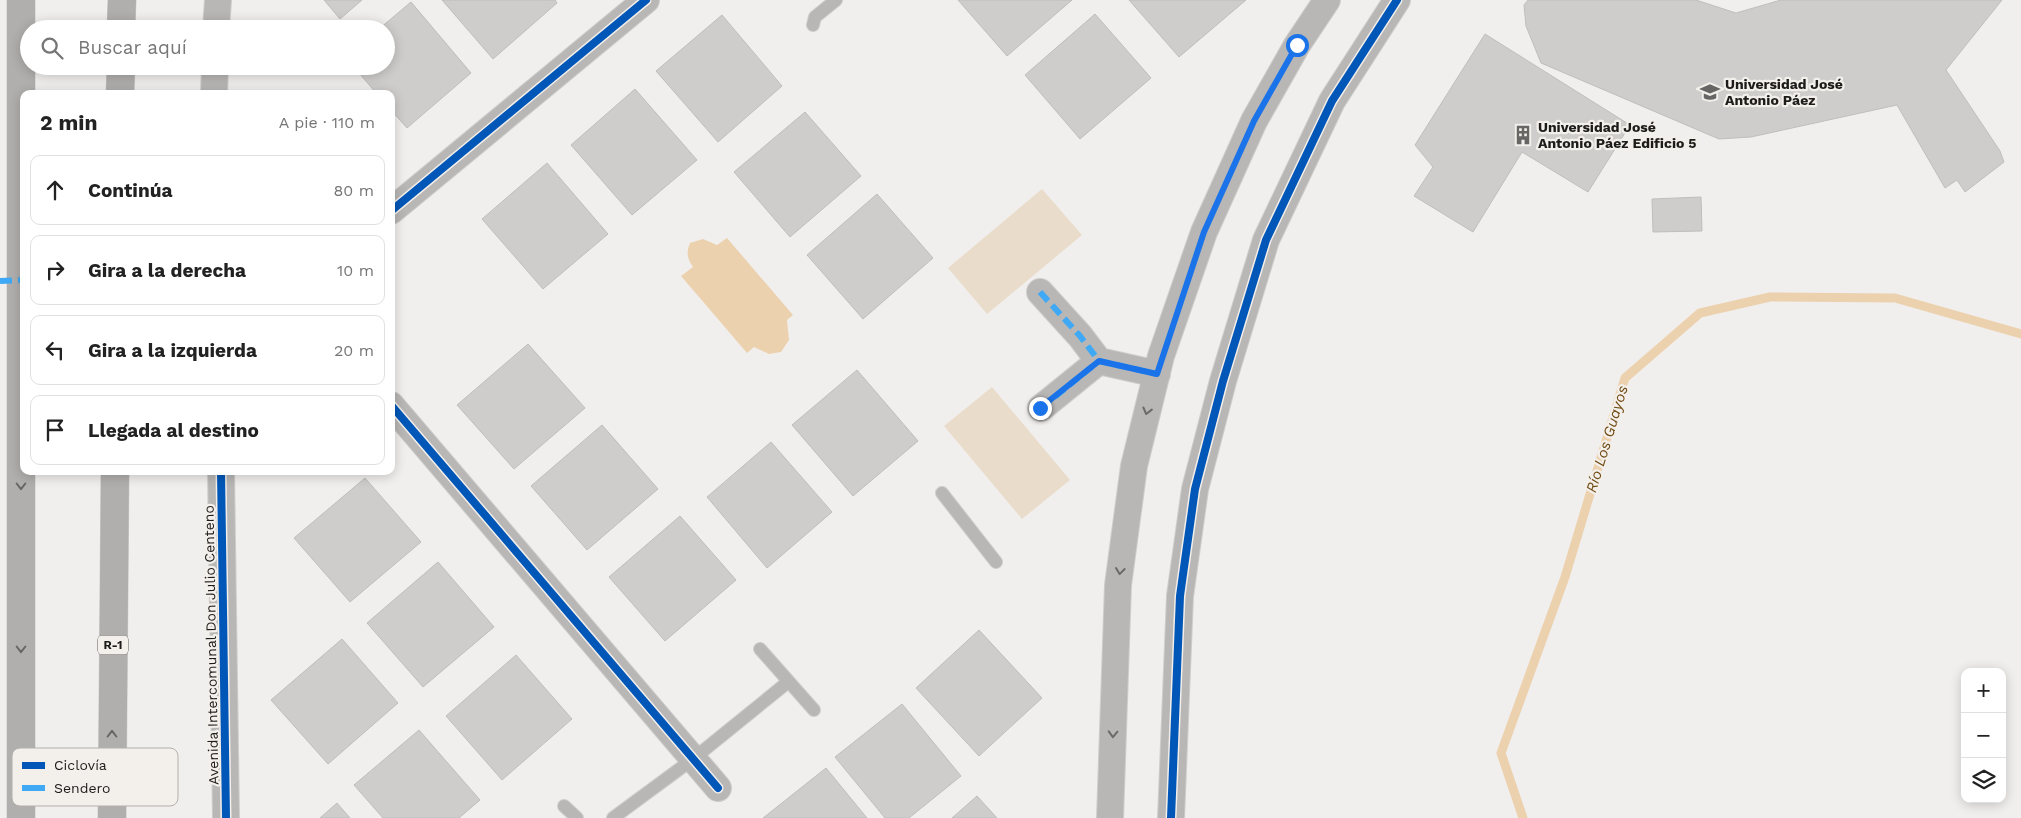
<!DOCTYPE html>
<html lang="es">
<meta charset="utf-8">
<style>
body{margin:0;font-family:"Work Sans",sans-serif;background:#f2f2f2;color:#222}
.controls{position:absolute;right:15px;bottom:15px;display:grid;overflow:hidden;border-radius:10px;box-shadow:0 2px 12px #0003}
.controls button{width:45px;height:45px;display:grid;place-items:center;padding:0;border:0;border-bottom:1px solid #e0e0e0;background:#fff;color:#222;font:25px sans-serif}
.stop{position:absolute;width:15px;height:15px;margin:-11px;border:4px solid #1a73e8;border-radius:50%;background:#fff}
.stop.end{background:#1a73e8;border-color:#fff;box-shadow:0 1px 5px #0008}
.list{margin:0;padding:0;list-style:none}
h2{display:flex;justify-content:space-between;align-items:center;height:65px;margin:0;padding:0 20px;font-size:21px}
h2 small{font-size:16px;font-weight:400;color:#767676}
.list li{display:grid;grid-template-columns:32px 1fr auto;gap:15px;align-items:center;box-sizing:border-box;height:70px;margin:0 10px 10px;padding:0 10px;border:1px solid #e0e0e0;border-radius:10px}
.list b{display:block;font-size:19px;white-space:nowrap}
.list em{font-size:16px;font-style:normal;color:#767676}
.icon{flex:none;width:28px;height:28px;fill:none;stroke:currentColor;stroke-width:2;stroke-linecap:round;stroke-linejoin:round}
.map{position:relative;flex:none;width:2021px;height:818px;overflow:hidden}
.search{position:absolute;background:#fff;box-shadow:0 2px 12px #0003;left:20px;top:20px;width:375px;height:55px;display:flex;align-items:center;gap:12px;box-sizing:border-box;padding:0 18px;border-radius:28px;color:#767676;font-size:19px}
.panel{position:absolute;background:#fff;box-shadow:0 2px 12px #0003;left:20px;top:90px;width:375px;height:385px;border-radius:10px}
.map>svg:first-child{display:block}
.green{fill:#eadcca}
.water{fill:#ecd1af}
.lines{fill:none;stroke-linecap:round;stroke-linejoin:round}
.stream{stroke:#ecd1af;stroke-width:9}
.building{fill:#cecdcb;stroke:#bfbebc}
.service-casing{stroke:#cecdcc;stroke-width:14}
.minor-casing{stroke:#cecdcc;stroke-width:28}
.primary-casing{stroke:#cecdcc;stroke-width:29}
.service{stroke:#b8b7b6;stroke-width:12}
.minor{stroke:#b8b7b6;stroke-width:26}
.primary{stroke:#b0afae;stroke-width:28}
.quiet{stroke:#3fa9f5;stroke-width:6;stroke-dasharray:12 6;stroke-linecap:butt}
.cycleway-casing{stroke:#f3efeb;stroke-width:11}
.cycleway{stroke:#0057b8;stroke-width:8}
.oneway{stroke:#6a6a68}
.oneway2{stroke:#666664}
.route{stroke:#1a73e8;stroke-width:6}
.labels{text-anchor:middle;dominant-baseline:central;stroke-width:4.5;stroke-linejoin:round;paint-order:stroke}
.shield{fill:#f3efeb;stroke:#5d5b59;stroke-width:1}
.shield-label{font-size:12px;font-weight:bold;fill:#1d1c1a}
.poi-label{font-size:14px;font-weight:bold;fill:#1d1c1a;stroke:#f3efeb;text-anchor:start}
.street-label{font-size:14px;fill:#1d1c1a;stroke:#f3efeb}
.water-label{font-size:15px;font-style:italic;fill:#704b13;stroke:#f3efeb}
.key{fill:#f3efeb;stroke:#b3b0ac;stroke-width:1}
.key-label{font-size:14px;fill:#1d1c1a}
</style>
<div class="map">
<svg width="2021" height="818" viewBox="0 0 2021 818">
<rect width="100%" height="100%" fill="#f1efed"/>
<!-- green -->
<g class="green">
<path d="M1042,189L1082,235L987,314L948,268Z"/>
<path d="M992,387L1070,480L1022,519L944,426Z"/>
</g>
<!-- water -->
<path class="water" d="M727,238L793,315L787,320L789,340L781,352L769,354L754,347L747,353L681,276L693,267C687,258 686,253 690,243L703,239L717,245Z"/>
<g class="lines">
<!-- stream -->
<path class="stream" d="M1523,818L1501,753L1565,577L1625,378L1700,313L1770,297L1895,298L2021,334"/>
</g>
<!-- building -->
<g class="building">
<path d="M324,0H362L340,19Z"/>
<path d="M442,0H555L557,3L493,59Z"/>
<path d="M958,0H1072L1007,56Z"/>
<path d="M1129,0H1246L1179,57Z"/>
<path d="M1528,0H1696L1736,13L1781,0H2002L1946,70L2000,151L2004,162L1965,192L1957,180L1945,188L1897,105L1751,137L1719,139L1541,63L1526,26L1524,5Z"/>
<path d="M411,2L471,73L407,128L391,110V94H377L353,66H386V29H379Z"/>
<path d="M1095,14L1151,78L1080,139L1025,75Z"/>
<path d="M722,15L782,86L718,142L656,71Z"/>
<path d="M1485,34L1630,125L1588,192L1522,152L1473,232L1414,196L1433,167L1415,145Z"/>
<path d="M635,89L697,160L632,215L571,145Z"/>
<path d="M805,112L861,176L790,237L734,172Z"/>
<path d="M547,163L608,234L543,289L482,219Z"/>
<path d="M877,194L933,258L863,319L807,255Z"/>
<path d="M1701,197L1702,231L1653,232L1652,199Z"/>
<path d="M528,344L585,408L514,469L457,405Z"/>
<path d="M857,370L918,441L853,496L792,425Z"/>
<path d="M602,425L658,489L587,550L531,486Z"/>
<path d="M771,442L832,512L767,568L707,497Z"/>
<path d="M365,478L421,542L350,602L294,538Z"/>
<path d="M680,516L736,580L665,641L609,577Z"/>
<path d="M438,562L494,627L423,687L367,623Z"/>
<path d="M979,630L1042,698L979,756L916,688Z"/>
<path d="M342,639L398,703L328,764L271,700Z"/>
<path d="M516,655L572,719L502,780L446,716Z"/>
<path d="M902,704L961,776L909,818H885L835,757Z"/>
<path d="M419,730L480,800L459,818H383L354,785Z"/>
<path d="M826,768L867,818H763Z"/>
<path d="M977,796L997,818H952Z"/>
<path d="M337,803L350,818H320Z"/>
</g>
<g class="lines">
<defs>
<g id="service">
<path d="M813,25L815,17L836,0"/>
<path d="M942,493L996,562"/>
<path d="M760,649L814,710"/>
<path d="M564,806L577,818"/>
<path d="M613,818L693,759L788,682"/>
</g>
<g id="minor">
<path d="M216,29L218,0"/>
<path d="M214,94L215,66"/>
<path d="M391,211L646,0"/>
<path d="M1040,292L1080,336L1099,361L1157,374"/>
<path d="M391,405L718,788"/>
<path d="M1041,408L1099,361"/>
<path d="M221,471L226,818"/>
<path d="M1110,818L1118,585L1134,466L1161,356L1204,232L1254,121L1297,45L1327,0"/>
<path d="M1171,818L1180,596L1195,489L1223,381L1266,240L1332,101L1397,0"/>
</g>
<g id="primary">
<path d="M21,0V818"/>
<path d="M121,29L122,0"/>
<path d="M120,94L121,66"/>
<path d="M112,818L115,471"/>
</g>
</defs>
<!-- service casing -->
<use href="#service" class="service-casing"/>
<!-- minor casing -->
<use href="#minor" class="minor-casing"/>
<!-- primary casing -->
<use href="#primary" class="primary-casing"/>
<!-- service -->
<use href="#service" class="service"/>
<!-- minor -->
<use href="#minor" class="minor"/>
<!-- primary -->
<use href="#primary" class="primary"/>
<!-- quiet -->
<g class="quiet">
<path d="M0,281L20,280"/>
<path d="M1040,292L1080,336L1099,361L1157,374"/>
<path d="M1041,408L1099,361"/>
</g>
<defs>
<g id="cycleway">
<path d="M391,211L646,0"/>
<path d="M391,405L718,788"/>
<path d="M221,471L226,818"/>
<path d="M1171,818L1180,596L1195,489L1223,381L1266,240L1332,101L1397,0"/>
</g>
</defs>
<!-- cycleway casing -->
<use href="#cycleway" class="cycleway-casing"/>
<!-- cycleway -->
<use href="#cycleway" class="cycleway"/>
</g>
<!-- one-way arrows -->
<defs><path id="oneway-chevron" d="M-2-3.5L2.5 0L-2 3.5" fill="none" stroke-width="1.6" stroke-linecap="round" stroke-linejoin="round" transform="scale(1.25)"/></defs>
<g class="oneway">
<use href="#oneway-chevron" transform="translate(1147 411) rotate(104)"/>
<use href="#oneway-chevron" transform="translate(1120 571) rotate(97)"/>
<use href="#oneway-chevron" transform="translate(1113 734) rotate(92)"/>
</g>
<g class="oneway2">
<use href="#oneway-chevron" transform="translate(21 486) rotate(90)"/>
<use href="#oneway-chevron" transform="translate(21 649) rotate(90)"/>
<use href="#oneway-chevron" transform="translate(112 734) rotate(-90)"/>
</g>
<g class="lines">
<!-- route -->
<path class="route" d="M1040,408L1099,361L1157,374L1204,232L1254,121L1297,45"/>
</g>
<!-- icons -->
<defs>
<symbol id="university-bare" viewBox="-9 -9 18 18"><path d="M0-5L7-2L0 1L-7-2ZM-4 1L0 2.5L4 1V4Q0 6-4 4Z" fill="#676664" stroke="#f3efeb" stroke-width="2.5" paint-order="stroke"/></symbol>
<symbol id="building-bare" viewBox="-9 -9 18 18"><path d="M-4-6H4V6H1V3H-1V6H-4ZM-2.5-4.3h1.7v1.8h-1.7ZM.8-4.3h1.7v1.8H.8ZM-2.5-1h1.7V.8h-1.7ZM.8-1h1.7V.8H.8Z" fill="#676664" stroke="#f3efeb" stroke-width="2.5" paint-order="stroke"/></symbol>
</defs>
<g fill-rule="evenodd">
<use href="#university-bare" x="1696" y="78" width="28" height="28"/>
<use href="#building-bare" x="1509" y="121" width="28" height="28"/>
</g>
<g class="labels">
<!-- shield labels -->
<rect class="shield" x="98" y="635.5" width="30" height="19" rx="4"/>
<g class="shield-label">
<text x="113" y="645">R-1</text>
</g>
<!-- poi labels -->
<g class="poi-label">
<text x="1725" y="84">Universidad José<tspan x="1725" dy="16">Antonio Páez</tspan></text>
<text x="1538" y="127">Universidad José<tspan x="1538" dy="16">Antonio Páez Edificio 5</tspan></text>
</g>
<!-- street labels -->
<g class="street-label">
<text transform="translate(211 645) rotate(-91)">Avenida Intercomunal Don Julio Centeno</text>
</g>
<!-- water labels -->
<g class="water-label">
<text transform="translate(1607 439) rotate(-73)">Río Los Guayos</text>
</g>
</g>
<!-- legend -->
<rect x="12" y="748" width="166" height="58" rx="8" class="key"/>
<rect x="22" y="762" width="23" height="7" fill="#0057b8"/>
<rect x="22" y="785" width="23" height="6" fill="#3fa9f5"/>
<g class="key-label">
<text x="54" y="770">Ciclovía</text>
<text x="54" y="793">Sendero</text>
</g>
</svg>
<div class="controls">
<button>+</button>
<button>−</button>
<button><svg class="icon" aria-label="layers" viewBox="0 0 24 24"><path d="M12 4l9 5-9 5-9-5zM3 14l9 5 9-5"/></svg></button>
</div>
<div class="stop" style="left:1297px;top:45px"></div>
<div class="stop end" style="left:1040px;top:408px"></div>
<div class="search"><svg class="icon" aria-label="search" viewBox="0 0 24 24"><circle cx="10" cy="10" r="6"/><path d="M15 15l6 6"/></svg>Buscar aquí</div>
<section class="panel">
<h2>2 min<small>A pie · 110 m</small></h2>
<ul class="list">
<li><svg class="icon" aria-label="ahead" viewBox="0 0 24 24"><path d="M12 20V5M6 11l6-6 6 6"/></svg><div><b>Continúa</b></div><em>80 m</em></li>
<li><svg class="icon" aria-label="right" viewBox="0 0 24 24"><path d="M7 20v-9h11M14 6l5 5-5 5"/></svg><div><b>Gira a la derecha</b></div><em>10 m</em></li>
<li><svg class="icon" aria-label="left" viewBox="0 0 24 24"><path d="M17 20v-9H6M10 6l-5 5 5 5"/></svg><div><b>Gira a la izquierda</b></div><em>20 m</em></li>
<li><svg class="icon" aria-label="arrive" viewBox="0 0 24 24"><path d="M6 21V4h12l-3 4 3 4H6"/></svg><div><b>Llegada al destino</b></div></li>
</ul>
</section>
</div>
